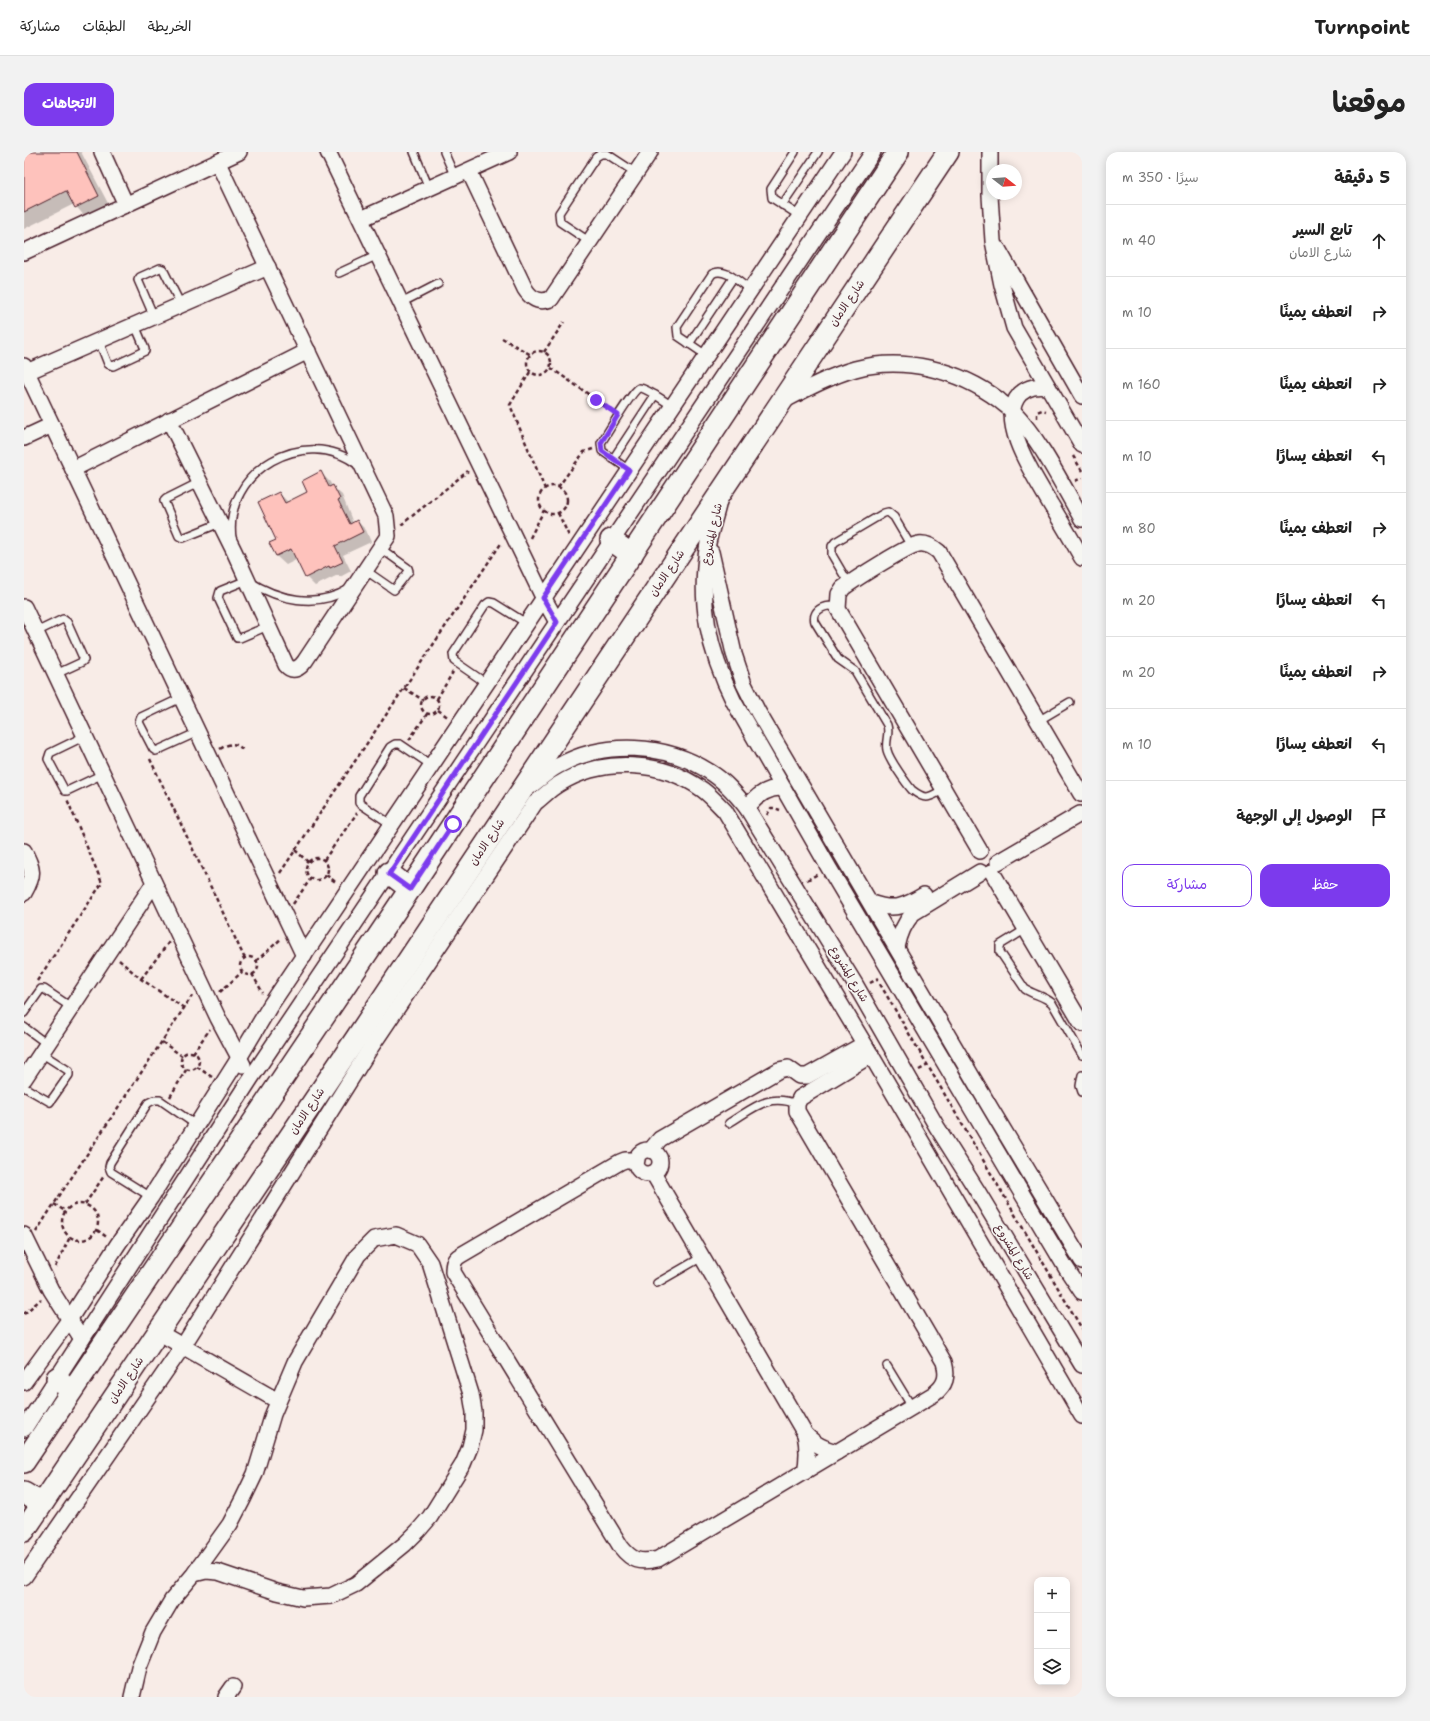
<!DOCTYPE html>
<html lang="ar">
<meta charset="utf-8">
<style>
body{margin:0;font-family:"Shantell Sans","Playpen Sans Arabic",sans-serif;background:#f2f2f2;color:#222;direction:rtl}
.controls{position:absolute;right:12px;bottom:12px;display:grid;overflow:hidden;border-radius:8px;box-shadow:0 2px 10px #0003}
.controls button{width:36px;height:36px;display:grid;place-items:center;padding:0;border:0;border-bottom:1px solid #e0e0e0;background:#fff;color:#222;font:20px sans-serif}
.compass{position:absolute;left:962px;top:12px;width:36px;height:36px;border-radius:50%;background:#fff;box-shadow:0 2px 10px #0003;rotate:107deg}
.stop{position:absolute;width:12px;height:12px;margin:-9px;border:3px solid #7c3aed;border-radius:50%;background:#fff}
.stop.end{background:#7c3aed;border-color:#fff;box-shadow:0 1px 4px #0008}
.list{margin:0;padding:0;list-style:none}
h2{display:flex;justify-content:space-between;align-items:center;height:52px;margin:0;padding:0 16px;font-size:17px}
h2 small{font-size:13px;font-weight:400;color:#767676}
.list li{display:grid;grid-template-columns:26px 1fr auto;gap:12px;align-items:center;box-sizing:border-box;height:72px;padding:0 16px;border-top:1px solid #e0e0e0}
.list b{display:block;font-size:15px;white-space:nowrap}
.list p{margin:0;font-size:13px;white-space:nowrap;color:#767676}
.list em{font-size:13px;font-style:normal;color:#767676}
.actions{display:flex;gap:8px;padding:12px 16px}
.actions a{flex:1;padding:9px 0;border:1px solid #7c3aed;border-radius:12px;text-align:center;font-size:14px;color:#7c3aed}
.actions .main{background:#7c3aed;color:#fff}
.icon{flex:none;width:22px;height:22px;fill:none;stroke:currentColor;stroke-width:2;stroke-linecap:round;stroke-linejoin:round}
.map{position:relative;flex:none;width:1058px;height:1545px;overflow:hidden;direction:ltr;border-radius:12px}
header{display:flex;align-items:center;gap:24px;box-sizing:border-box;height:56px;padding:0 20px;background:#fff;border-bottom:1px solid #e0e0e0}
header strong{font-size:19px}
nav{display:flex;gap:22px;margin-inline-start:auto;font-size:14px}
.intro{display:flex;align-items:center;justify-content:space-between;box-sizing:border-box;height:96px;padding:0 24px}
h1{margin:0;font-size:28px}
.button{padding:10px 18px;border-radius:12px;background:#7c3aed;color:#fff;font-size:14px;font-weight:700}
main{display:flex;gap:24px;padding:0 24px}
aside{flex:1;background:#fff;border-radius:12px;box-shadow:0 2px 10px #0003}
.map>svg:first-child{display:block}
.shadow{fill:#0003}
.building{fill:#fec2bc;stroke:#4a1f2b}
.lines{fill:none;stroke-linecap:round;stroke-linejoin:round}
.lane-casing{stroke:#4a1f2b;stroke-width:10}
.street-casing{stroke:#4a1f2b;stroke-width:18}
.secondary-casing{stroke:#4a1f2b;stroke-width:24}
.path{stroke:#4a1f2b;stroke-width:2.5;stroke-dasharray:4 3;stroke-linecap:butt}
.lane{stroke:#f6f6f2;stroke-width:7}
.street{stroke:#f6f6f2;stroke-width:15}
.secondary{stroke:#f6f6f2;stroke-width:21}
.route{stroke:#7c3aed;stroke-width:5}
.labels{text-anchor:middle;dominant-baseline:central;stroke-width:3;stroke-linejoin:round;paint-order:stroke}
.street-label{font-size:11px;fill:#4a1f2b;stroke:#f6f6f2}
</style>
<header>
<strong>Turnpoint</strong>
<nav><a>الخريطة</a><a>الطبقات</a><a>مشاركة</a></nav>
</header>
<div class="intro"><h1>موقعنا</h1><a class="button">الاتجاهات</a></div>
<main>
<aside>
<h2>5 دقيقة<small>سيرًا · 350 m</small></h2>
<ul class="list">
<li><svg class="icon" aria-label="ahead" viewBox="0 0 24 24"><path d="M12 20V5M6 11l6-6 6 6"/></svg><div><b>تابع السير</b><p>شارع الامان</p></div><em>40 m</em></li>
<li><svg class="icon" aria-label="right" viewBox="0 0 24 24"><path d="M7 20v-9h11M14 6l5 5-5 5"/></svg><div><b>انعطف يمينًا</b></div><em>10 m</em></li>
<li><svg class="icon" aria-label="right" viewBox="0 0 24 24"><path d="M7 20v-9h11M14 6l5 5-5 5"/></svg><div><b>انعطف يمينًا</b></div><em>160 m</em></li>
<li><svg class="icon" aria-label="left" viewBox="0 0 24 24"><path d="M17 20v-9H6M10 6l-5 5 5 5"/></svg><div><b>انعطف يسارًا</b></div><em>10 m</em></li>
<li><svg class="icon" aria-label="right" viewBox="0 0 24 24"><path d="M7 20v-9h11M14 6l5 5-5 5"/></svg><div><b>انعطف يمينًا</b></div><em>80 m</em></li>
<li><svg class="icon" aria-label="left" viewBox="0 0 24 24"><path d="M17 20v-9H6M10 6l-5 5 5 5"/></svg><div><b>انعطف يسارًا</b></div><em>20 m</em></li>
<li><svg class="icon" aria-label="right" viewBox="0 0 24 24"><path d="M7 20v-9h11M14 6l5 5-5 5"/></svg><div><b>انعطف يمينًا</b></div><em>20 m</em></li>
<li><svg class="icon" aria-label="left" viewBox="0 0 24 24"><path d="M17 20v-9H6M10 6l-5 5 5 5"/></svg><div><b>انعطف يسارًا</b></div><em>10 m</em></li>
<li><svg class="icon" aria-label="arrive" viewBox="0 0 24 24"><path d="M6 21V4h12l-3 4 3 4H6"/></svg><div><b>الوصول إلى الوجهة</b></div></li>
</ul>
<div class="actions"><a class="main">حفظ</a><a>مشاركة</a></div>
</aside>
<div class="map">
<svg width="1058" height="1545" viewBox="0 0 1058 1545">
<rect width="100%" height="100%" fill="#f8ece7"/>
<filter id="ink" filterUnits="userSpaceOnUse"><feTurbulence type="fractalNoise" baseFrequency=".025" numOctaves="2"/><feDisplacementMap in="SourceGraphic" scale="8" xChannelSelector="R" yChannelSelector="G"/><feConvolveMatrix kernelMatrix="1 2 1 2 8 2 1 2 1" color-interpolation-filters="sRGB"/></filter>
<g filter="url(#ink)">
<!-- shadow -->
<g class="shadow">
<path d="M8,0H57L86,55L63,67L50,52L0,77V4Z"/>
<path d="M297,321L306,330L308,334L318,343L329,371L333,369L342,378L347,390L319,403L327,419L316,425L314,423L291,434L282,425L274,407L262,413L252,404L247,392L253,389L255,341L264,350L285,341Z"/>
</g>
<!-- building -->
<g class="building">
<path d="M6,0H53L75,44L51,56L42,39L0,60V3Z"/>
<path d="M297,319L305,335L309,333L316,347L314,348L326,372L333,368L339,380L311,394L319,410L306,416L305,414L281,426L267,397L252,404L245,391L252,388L234,350L255,340L261,351L283,340L278,329Z"/>
</g>
<g class="lines">
<defs>
<g id="lane">
<path d="M390,0L405,36"/>
<path d="M420,0L431,25"/>
<path d="M771,0L747,37L748,46L776,64"/>
<path d="M758,53L794,0"/>
<path d="M566,90L536,70L535,61L572,5L577,2H583L612,21"/>
<path d="M315,121L354,103"/>
<path d="M377,151L414,132"/>
<path d="M130,165L114,128L116,125L136,116L139,117L157,153"/>
<path d="M75,189L84,212L89,214L121,199V197L111,173"/>
<path d="M665,192L709,126"/>
<path d="M682,203L654,184L653,175L688,122C700,114 716,131 726,138"/>
<path d="M589,307L631,243"/>
<path d="M605,318L578,299L577,291C583,282 608,239 615,236C621,235 642,250 648,254"/>
<path d="M176,330L142,347L140,349L155,384L159,386L196,371"/>
<path d="M208,386C199,319 281,272 334,313"/>
<path d="M341,418L370,438L385,419L384,416L356,396"/>
<path d="M825,432L808,403V394L811,390L860,361L864,360L870,365L887,394"/>
<path d="M814,457C805,450 787,457 791,470L814,507L831,519L863,573C866,582 861,589 863,598C865,607 882,631 888,638C892,641 897,645 902,645C908,645 914,640 919,638"/>
<path d="M244,474L216,486H213L194,446L196,439L223,428C254,448 292,457 325,437"/>
<path d="M12,480L39,467L43,470L60,508L58,510L32,522"/>
<path d="M462,531L430,509L429,502L461,453L465,450L470,451L502,471"/>
<path d="M157,546L117,565L115,570L129,597L132,599L174,580"/>
<path d="M1014,569L1046,550"/>
<path d="M61,584L26,601L24,607L41,639H43L79,622"/>
<path d="M368,673L335,651V644L366,595L371,592H376L407,613"/>
<path d="M1002,777L976,793V800L1001,837C1010,843 1020,844 1028,851L1058,903"/>
<path d="M0,861L17,837H20L47,855"/>
<path d="M0,875L23,892"/>
<path d="M1058,923L1056,934L1058,940"/>
<path d="M0,935L26,950L45,923V919L17,901"/>
<path d="M705,971C730,956 743,941 773,952"/>
<path d="M127,1045L87,1020L85,1015L86,1011L124,951L130,948H136L172,973"/>
<path d="M633,1131L678,1105"/>
<path d="M863,1214L888,1255"/>
</g>
<g id="street">
<path d="M78,0L102,53"/>
<path d="M304,0L519,445L533,470"/>
<path d="M966,0V44L969,89L978,133L990,176L1058,293"/>
<path d="M445,19L501,137C508,148 516,151 527,147L626,0"/>
<path d="M337,67L485,0"/>
<path d="M974,97L1058,244"/>
<path d="M0,100L215,0"/>
<path d="M0,214L280,804"/>
<path d="M3,220L244,115"/>
<path d="M1024,235C1013,234 1005,234 996,242C971,269 1013,328 1027,353C1038,371 1048,388 1058,406"/>
<path d="M759,249C782,237 806,224 831,217C880,204 935,218 975,248C979,252 985,255 989,260C1018,290 1037,331 1058,367"/>
<path d="M145,268L210,399L262,513C269,521 276,516 281,509L364,384L362,364L194,11"/>
<path d="M0,286L28,273"/>
<path d="M49,317L284,199"/>
<path d="M695,349C692,363 687,377 684,391C674,449 684,498 710,550L805,716L1042,1116L1058,1140"/>
<path d="M687,400L710,502L720,532L734,560L967,957L1058,1109"/>
<path d="M0,455L194,866L219,913"/>
<path d="M504,636C514,629 523,620 534,614C580,588 642,591 686,620C701,629 712,642 723,656L831,832L913,975L954,1040L1058,1213"/>
<path d="M723,656C732,644 743,635 759,636"/>
<path d="M0,699C9,718 11,722 0,741"/>
<path d="M956,699L814,457L815,442L819,436C830,428 884,393 895,392C903,391 909,395 915,400L1057,642"/>
<path d="M974,710L1056,662"/>
<path d="M968,720L1058,872"/>
<path d="M847,751C870,759 880,755 900,743"/>
<path d="M873,795C876,781 880,772 889,761L956,720"/>
<path d="M0,927L130,731"/>
<circle cx="624" cy="1010" r="12"/>
<path d="M629,999L630,994L636,987L755,918L764,916L775,924H783L840,892"/>
<path d="M613,1008H601L596,1010L437,1103C430,1107 429,1111 429,1120L597,1395C608,1409 616,1411 634,1407L910,1242C922,1233 924,1224 920,1210L773,959V952L776,946L847,903"/>
<path d="M629,1021L781,1282C791,1292 799,1297 813,1300"/>
<path d="M0,1083L27,1138L58,1187"/>
<path d="M134,1180L254,1249"/>
<path d="M0,1230L45,1168L94,1092L127,1045L215,906L246,854L819,0"/>
<path d="M0,1277L227,926L849,0"/>
<path d="M781,1320C784,1306 784,1296 781,1282"/>
<path d="M0,1425L159,1194L347,895L511,651C519,645 526,637 535,632C578,605 638,608 679,638C687,644 694,652 701,659L847,903L1058,1264"/>
<path d="M108,1545L115,1515L129,1480L148,1448L170,1422L206,1372L219,1347L231,1322L249,1262L271,1210L334,1103L350,1087L372,1083L393,1092L406,1111L447,1242L450,1260V1278L446,1295L439,1312L406,1365L394,1379L381,1392L332,1432L307,1444L279,1446L253,1440L194,1420L182,1419L170,1422"/>
<path d="M202,1545L209,1535"/>
</g>
<g id="secondary">
<path d="M587,388L608,403"/>
<path d="M365,721L386,737"/>
<path d="M33,1226L47,1239"/>
<path d="M0,1310L386,737L874,0"/>
<path d="M0,1341L10,1347L20,1349"/>
<path d="M0,1379L333,885L924,0"/>
</g>
</defs>
<!-- lane casing -->
<use href="#lane" class="lane-casing"/>
<!-- street casing -->
<use href="#street" class="street-casing"/>
<!-- secondary casing -->
<use href="#secondary" class="secondary-casing"/>
<!-- path -->
<g class="path">
<path d="M478,186L507,203"/>
<circle cx="515" cy="211" r="12"/>
<path d="M520,200L540,170"/>
<path d="M527,216L587,258"/>
<path d="M506,220L486,253L521,337"/>
<path d="M1013,266V260L1018,258L1022,259"/>
<path d="M1049,304L1058,319"/>
<path d="M1051,329L1058,326"/>
<circle cx="529" cy="348" r="14"/>
<path d="M534,335L560,300L569,297"/>
<path d="M534,361L545,384"/>
<path d="M377,373L444,319"/>
<path d="M506,386L520,358"/>
<path d="M380,536L399,548"/>
<circle cx="406" cy="553" r="9"/>
<path d="M413,547L429,520"/>
<path d="M414,558L425,566"/>
<path d="M385,588L403,562"/>
<path d="M196,597C204,592 211,589 219,598"/>
<path d="M126,607L221,807"/>
<path d="M743,663L747,656H750L756,658"/>
<path d="M271,698L284,710"/>
<circle cx="293" cy="717" r="11"/>
<path d="M300,708L333,661"/>
<path d="M256,721L478,390"/>
<path d="M302,723L313,731"/>
<path d="M783,728L794,722"/>
<path d="M269,752L287,726"/>
<circle cx="225" cy="814" r="9"/>
<path d="M95,808L117,827L160,856"/>
<path d="M232,809L258,786"/>
<path d="M228,822L239,841"/>
<path d="M117,827L145,790"/>
<path d="M13,829L78,731L43,647"/>
<path d="M846,831L855,826"/>
<path d="M856,832L1058,1177"/>
<path d="M196,840L218,820"/>
<path d="M138,890L158,904"/>
<circle cx="166" cy="909" r="9"/>
<path d="M169,901L186,877"/>
<path d="M173,915L188,925"/>
<path d="M895,918L904,913"/>
<path d="M146,945L162,918"/>
<circle cx="56" cy="1070" r="18"/>
<path d="M30,1052L41,1059"/>
<path d="M61,1052L80,1024"/>
<path d="M73,1078L84,1086"/>
<path d="M12,1080L30,1052L168,844"/>
<path d="M31,1115L46,1085"/>
<path d="M0,1162L17,1147"/>
</g>
<!-- lane -->
<use href="#lane" class="lane"/>
<!-- street -->
<use href="#street" class="street"/>
<!-- secondary -->
<use href="#secondary" class="secondary"/>
</g>
</g>
<g class="lines" filter="url(#ink)">
<!-- route -->
<path class="route" d="M429,672L386,737L365,722L533,470L519,446L605,318L578,299L577,291L594,263L572,248"/>
</g>
<g class="labels">
<!-- street labels -->
<g class="street-label">
<text transform="translate(823 151) rotate(-56)">شارع الامان</text>
<text transform="translate(688 382) rotate(-78)">شارع المشروع</text>
<text transform="translate(643 421) rotate(-56)">شارع الامان</text>
<text transform="translate(463 690) rotate(-56)">شارع الامان</text>
<text transform="translate(825 822) rotate(59)">شارع المشروع</text>
<text transform="translate(283 959) rotate(-56)">شارع الامان</text>
<text transform="translate(990 1100) rotate(59)">شارع المشروع</text>
<text transform="translate(102 1228) rotate(-56)">شارع الامان</text>
</g>
</g>
</svg>
<div class="controls">
<button>+</button>
<button>−</button>
<button><svg class="icon" aria-label="layers" viewBox="0 0 24 24"><path d="M12 4l9 5-9 5-9-5zM3 14l9 5 9-5"/></svg></button>
</div>
<svg class="compass" viewBox="-18 -18 36 36"><path d="M0-13l5 13h-10z" fill="#e53935"/><path d="M0 13l5-13h-10z" fill="#767676"/></svg>
<div class="stop" style="left:429px;top:672px"></div>
<div class="stop end" style="left:572px;top:248px"></div>
</div>
</main>
